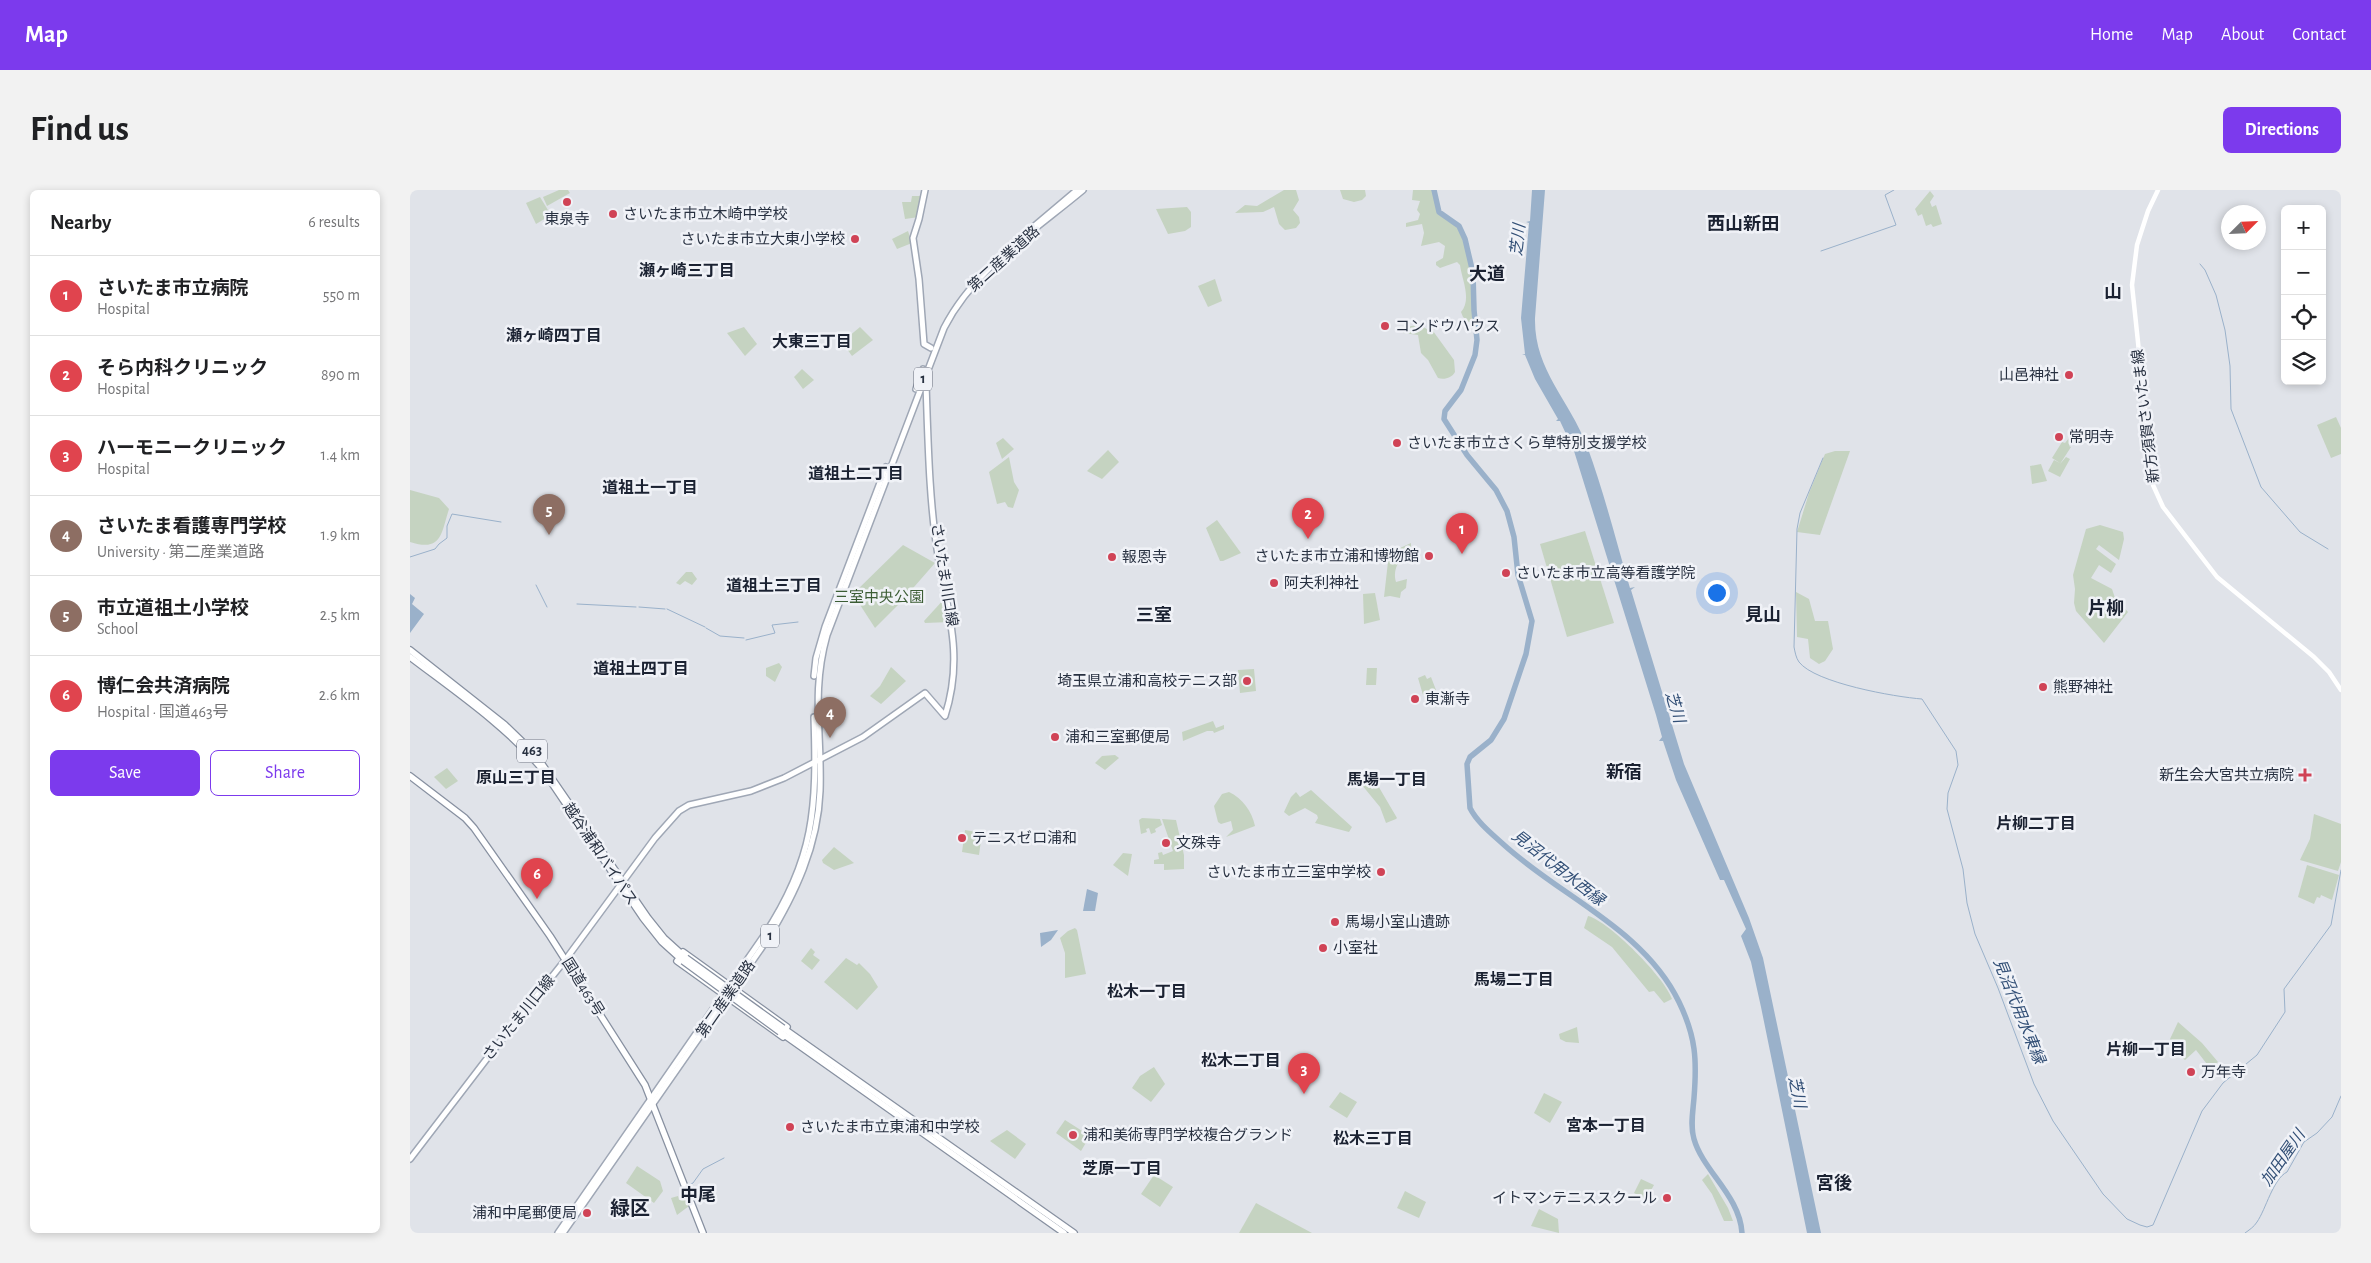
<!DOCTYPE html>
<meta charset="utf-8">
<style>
body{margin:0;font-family:"Alegreya Sans","Noto Sans JP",sans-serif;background:#f2f2f2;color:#202124}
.controls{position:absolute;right:15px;top:15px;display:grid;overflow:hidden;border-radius:8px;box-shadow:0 2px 8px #0003}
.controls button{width:45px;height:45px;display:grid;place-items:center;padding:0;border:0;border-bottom:1px solid #e0e0e0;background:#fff;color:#202124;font:25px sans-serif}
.compass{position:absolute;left:1811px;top:15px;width:45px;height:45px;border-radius:50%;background:#fff;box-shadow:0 2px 8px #0003;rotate:66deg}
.you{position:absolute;left:1306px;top:402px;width:18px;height:18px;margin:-12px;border:4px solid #fff;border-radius:50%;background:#1a73e8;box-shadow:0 0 0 8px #1a73e833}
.badge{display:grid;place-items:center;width:32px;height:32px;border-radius:50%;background:#7c3aed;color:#fff;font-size:16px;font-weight:700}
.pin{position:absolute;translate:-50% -41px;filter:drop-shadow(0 1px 2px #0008)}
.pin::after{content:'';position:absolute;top:26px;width:18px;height:15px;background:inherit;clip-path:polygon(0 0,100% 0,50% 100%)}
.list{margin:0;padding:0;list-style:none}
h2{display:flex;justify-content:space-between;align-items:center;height:65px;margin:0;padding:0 20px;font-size:21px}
h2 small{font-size:16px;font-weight:400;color:#757577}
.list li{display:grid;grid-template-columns:32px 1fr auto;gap:15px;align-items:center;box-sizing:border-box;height:80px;padding:0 20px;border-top:1px solid #e0e0e0}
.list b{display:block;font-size:19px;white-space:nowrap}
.list p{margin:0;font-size:16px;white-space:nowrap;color:#757577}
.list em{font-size:16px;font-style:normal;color:#757577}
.actions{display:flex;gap:10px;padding:15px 20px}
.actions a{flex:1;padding:11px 0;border:1px solid #7c3aed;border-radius:8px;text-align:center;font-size:18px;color:#7c3aed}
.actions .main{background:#7c3aed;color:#fff}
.icon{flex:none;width:28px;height:28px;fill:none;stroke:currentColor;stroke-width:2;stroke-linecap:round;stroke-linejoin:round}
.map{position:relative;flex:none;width:1931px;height:1043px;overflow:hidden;border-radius:8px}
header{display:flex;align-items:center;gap:30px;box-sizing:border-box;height:70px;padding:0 25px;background:#7c3aed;color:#fff}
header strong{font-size:24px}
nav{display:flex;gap:28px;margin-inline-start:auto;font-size:18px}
.intro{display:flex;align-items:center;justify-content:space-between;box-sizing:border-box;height:120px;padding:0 30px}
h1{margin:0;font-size:35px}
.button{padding:12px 22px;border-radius:8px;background:#7c3aed;color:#fff;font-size:18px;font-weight:700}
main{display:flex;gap:30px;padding:0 30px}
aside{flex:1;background:#fff;border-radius:8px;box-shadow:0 2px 8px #0003}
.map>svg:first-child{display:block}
.green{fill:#c5d3c1}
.water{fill:#9ab1ca}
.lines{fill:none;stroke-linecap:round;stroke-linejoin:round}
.stream{stroke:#9ab1ca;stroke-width:1}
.river{stroke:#9ab1ca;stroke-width:5.5}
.primary-casing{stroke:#9fa7b5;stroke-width:8}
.highway-casing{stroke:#8790a0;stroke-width:8}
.secondary{stroke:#fff;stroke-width:4.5}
.primary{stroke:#fff;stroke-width:5}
.highway{stroke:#fff;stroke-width:5.5}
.highway-bridge-casing{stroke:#8790a0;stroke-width:8;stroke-linecap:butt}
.highway-bridge{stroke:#fff;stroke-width:5.5}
.poi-dot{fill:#d04356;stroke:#f0f2f7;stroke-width:2}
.labels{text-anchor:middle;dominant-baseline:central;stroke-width:5;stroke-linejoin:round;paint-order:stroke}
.shield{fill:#f0f2f7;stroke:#646b78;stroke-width:1}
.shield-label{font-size:14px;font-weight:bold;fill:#283141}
.poi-label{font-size:15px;fill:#283141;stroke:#f0f2f7;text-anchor:start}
.street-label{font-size:15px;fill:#283141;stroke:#f0f2f7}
.park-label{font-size:15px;fill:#3c5d35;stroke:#f0f2f7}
.water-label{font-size:16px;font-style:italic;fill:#324f76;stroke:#f0f2f7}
.neighbourhood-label{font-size:16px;font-weight:bold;fill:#1b2232;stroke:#f0f2f7}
.quarter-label{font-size:18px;font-weight:bold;fill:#1b2232;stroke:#f0f2f7}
.district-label{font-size:20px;font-weight:bold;fill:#1b2232;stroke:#f0f2f7}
</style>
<header>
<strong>Map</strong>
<nav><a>Home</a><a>Map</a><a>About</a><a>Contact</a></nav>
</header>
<div class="intro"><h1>Find us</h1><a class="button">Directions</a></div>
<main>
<aside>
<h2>Nearby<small>6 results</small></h2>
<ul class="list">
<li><span class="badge" style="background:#e0444e">1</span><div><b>さいたま市立病院</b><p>Hospital</p></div><em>550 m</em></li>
<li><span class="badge" style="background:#e0444e">2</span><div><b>そら内科クリニック</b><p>Hospital</p></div><em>890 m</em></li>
<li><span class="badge" style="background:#e0444e">3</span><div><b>ハーモニークリニック</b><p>Hospital</p></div><em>1.4 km</em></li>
<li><span class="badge" style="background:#8d6e63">4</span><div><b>さいたま看護専門学校</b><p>University · 第二産業道路</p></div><em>1.9 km</em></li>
<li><span class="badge" style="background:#8d6e63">5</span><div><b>市立道祖土小学校</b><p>School</p></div><em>2.5 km</em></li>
<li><span class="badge" style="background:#e0444e">6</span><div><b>博仁会共済病院</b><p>Hospital · 国道463号</p></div><em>2.6 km</em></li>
</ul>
<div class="actions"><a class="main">Save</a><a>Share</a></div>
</aside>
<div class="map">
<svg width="1931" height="1043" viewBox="0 0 1931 1043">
<rect width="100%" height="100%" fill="#e0e3e9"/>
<!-- green -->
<g class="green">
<path d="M149,0H158L160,3L137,16L133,7Z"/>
<path d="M874,0H886L889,10L883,20L889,27L890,33L886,38L875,40L869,34L864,17L853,22L825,23L835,15L847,16Z"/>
<path d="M930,0H955L956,6L952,10L944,12L933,9Z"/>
<path d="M1003,0H1022C1026,12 1028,22 1038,31C1042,34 1047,36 1050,40C1065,65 1067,104 1066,132H1059L1053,127L1051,122C1062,109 1052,90 1050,75L1047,72L1030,78L1026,75V72L1033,68L1035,56L1029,52L1011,56L1014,43L1012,34L996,37V33L1008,30L1010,24L1007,20L1010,11L1002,10Z"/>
<path d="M1520,1L1524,6L1520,12L1522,17L1526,15L1532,34L1523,37L1521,34L1516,36L1512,24L1508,26L1505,19Z"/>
<path d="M502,6H514L509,27L495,29L492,12H501Z"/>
<path d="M130,7L141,25L126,34L116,13Z"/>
<path d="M777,17L781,22V37L775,41L758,44L746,19Z"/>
<path d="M498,41L502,53L487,59L482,49Z"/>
<path d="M805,89L812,111L798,117L788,96Z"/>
<path d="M1011,135L1018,140L1023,141L1044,170L1045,182C1042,188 1034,190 1028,188L1018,170L1011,163L1008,145L993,143L992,137Z"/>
<path d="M334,137L347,154L335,166L317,143Z"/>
<path d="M450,137L463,150L442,166L432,152Z"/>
<path d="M392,179L404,190L393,199L384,187Z"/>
<path d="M1926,227L1931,238V264L1921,268L1907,235Z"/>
<path d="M593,248L604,259L592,269L586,253Z"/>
<path d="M1659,248L1662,251L1659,256L1661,257L1650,274L1656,267L1660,269L1650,287L1638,281L1644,270L1650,273L1642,268L1652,252L1655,253Z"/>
<path d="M698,260L709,272L692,289L677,281Z"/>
<path d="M1425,261H1440L1410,345L1387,342L1399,303L1415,264Z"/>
<path d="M599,267L604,292L609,300L603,318L598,317L595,312L587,314L579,282Z"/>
<path d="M1631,274L1637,291L1622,294L1620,276Z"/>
<path d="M0,300L29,308L39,319C31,344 32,362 0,352Z"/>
<path d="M807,330L831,363L813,371H810L796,338Z"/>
<path d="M1690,335L1713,342L1714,349L1709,370L1689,355L1686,359L1706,374L1701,383L1689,375L1681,388L1702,399L1705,408L1718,422L1694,453L1666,421L1664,413L1665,399L1663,385L1676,339Z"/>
<path d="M1175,341L1204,433L1157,447L1130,354Z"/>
<path d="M1001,353V358C991,368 982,377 986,392L997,389L996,398L991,402L990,408L980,406L974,407L979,363Z"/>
<path d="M493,355L525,373L490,413L465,438L443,404Z"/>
<path d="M276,382H282L287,389L282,395L275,391L270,395L266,393Z"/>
<path d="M1386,402L1399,409L1405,431H1418L1423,459L1415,471L1409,474L1400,468L1398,449L1387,447Z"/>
<path d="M965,403L970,430L954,434L953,404Z"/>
<path d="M535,408L540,432L515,433L514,431Z"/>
<path d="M369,473L372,477L365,492L356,486V478Z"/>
<path d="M481,477L496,491L471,514L460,506L470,496Z"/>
<path d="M957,478H967L966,495H956Z"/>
<path d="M844,479L846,501L830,503L828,480Z"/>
<path d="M1015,485L1017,489L1021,487L1026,500L1013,505L1008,488Z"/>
<path d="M803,531L806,538L814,535V539L804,543L803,541H797L773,551L772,542Z"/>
<path d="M705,565L709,568L695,580L685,573L692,566Z"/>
<path d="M37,578L48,591L36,599L24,587Z"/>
<path d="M960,582L987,628L986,629L976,633L970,617L947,589Z"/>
<path d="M901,600L942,637L939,642L905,633L908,628L907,625L895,618L879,626L874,622L881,607L886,602L890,607Z"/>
<path d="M819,602C832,608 842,621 845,636L816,647L823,640L821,631L811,634L808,632L804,616L812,604Z"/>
<path d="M1904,624L1931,634V672L1928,681L1890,670L1900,649Z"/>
<path d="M732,628L750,629L752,635L745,639L746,642L741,644L739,638L736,639L737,642L731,644L729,630Z"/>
<path d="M752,629L766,630L774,665V679L754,680V674H744V670L749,669L748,663L752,662L753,665L763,661Z"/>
<path d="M555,640L572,643L569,665L552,662Z"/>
<path d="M424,657L444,673L424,680L413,673L412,670Z"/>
<path d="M713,663L722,664L718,686L703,675Z"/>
<path d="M1897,675L1929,685L1922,710L1911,705L1910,708L1907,707L1904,714L1888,707Z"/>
<path d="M1178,726C1199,731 1256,789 1262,809L1254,813L1244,801L1239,802L1202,757L1174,738Z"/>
<path d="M665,738L667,740L676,784L655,788V763L650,748L658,741Z"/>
<path d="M401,758L405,762L403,765L410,770L402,780L391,771Z"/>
<path d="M436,768L447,775L449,773L460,784L468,797L447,820L414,792Z"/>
<path d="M1768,832L1792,853L1808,872L1800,878L1786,860L1775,870L1765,862L1769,857L1760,849Z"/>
<path d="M1167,837L1169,853L1156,852L1150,849L1149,844Z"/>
<path d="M744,877L755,894L741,912L722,898L730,886Z"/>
<path d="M930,902L947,912L937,928L919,917Z"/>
<path d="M1134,903L1152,912L1140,933L1124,923Z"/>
<path d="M655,930L680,946L671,961L646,943Z"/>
<path d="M597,940L616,954L605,969L580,951Z"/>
<path d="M227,976L250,991L253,1001L244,1013L216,993Z"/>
<path d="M1298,984L1318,1018L1323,1031H1314L1302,1004L1292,990Z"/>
<path d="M744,985L763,997L750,1017L731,1004Z"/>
<path d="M1231,989L1244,995L1236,1009L1224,1003Z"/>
<path d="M995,1001L1016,1012L1009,1028L987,1018Z"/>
<path d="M268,1006L269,1010L275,1008L279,1016L267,1025L261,1008Z"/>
<path d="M846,1013L902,1043H829Z"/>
<path d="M1129,1019L1148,1029L1149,1043L1121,1036Z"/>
</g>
<!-- water -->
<g class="water">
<path d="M1122,0H1135L1125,128C1124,180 1159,209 1177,256C1194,302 1206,351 1220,398L1225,397L1221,400L1274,574L1339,728L1353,768L1411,1043H1397L1351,817L1341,772L1331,746L1336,739L1314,690H1310L1266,590L1253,551H1249L1252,547L1246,525L1164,261L1150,231H1146L1148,229L1125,189L1115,165H1112L1115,164L1111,128L1119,33L1116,32L1120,31Z"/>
<path d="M0,404L5,408L2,414L14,424L0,443Z"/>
<path d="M677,699L688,703L685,721H673Z"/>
<path d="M648,740L641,750L631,757L630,743Z"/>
</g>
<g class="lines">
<!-- stream -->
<g class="stream">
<path d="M1411,61L1486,35L1475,5L1484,0"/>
<path d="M1790,74L1795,80L1806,105L1815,140L1820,176L1821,219L1851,297L1890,342L1918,359"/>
<path d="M1413,268L1390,323L1387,339L1384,457C1385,462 1386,468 1389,472C1405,493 1485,507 1512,509L1546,561L1548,575L1538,603L1537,619L1553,679L1557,713L1565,744L1588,798L1624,894L1643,931L1693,1004L1717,1029L1730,1035L1737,1037L1743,1035L1792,921L1813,893L1847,865L1875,822L1874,799L1921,735L1931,680"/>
<path d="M0,367L25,359L29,354L37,348V336L42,324L91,332"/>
<path d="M126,395L137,417"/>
<path d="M167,414L226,417"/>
<path d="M229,417L255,419"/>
<path d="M257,419L295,437"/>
<path d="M296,438L310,446L334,448"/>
<path d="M336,450L365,443L362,435L388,432"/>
<path d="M279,995L283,993L293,979L314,968"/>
<path d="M1835,1043C1839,1040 1844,1037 1847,1032C1856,1019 1863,989 1877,982L1894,952L1907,943L1922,927L1931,906"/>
</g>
<!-- river -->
<path class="river" d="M1024,0L1029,22L1049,36L1055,49L1063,83L1064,120L1067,150L1065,165L1051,200L1035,221L1034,229L1057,265L1086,300L1097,321L1104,347L1108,385L1122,431L1116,464L1094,529L1081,550L1060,567L1057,574L1060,618C1067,632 1082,644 1093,654C1151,707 1234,739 1269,812C1286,847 1287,870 1284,908C1283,921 1280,936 1284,949C1293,981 1330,1006 1332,1043"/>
<defs>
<g id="primary">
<path d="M515,0L509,29L503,48L509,89L514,154L521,158"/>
<path d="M603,54L667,0"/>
<path d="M506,199L513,179"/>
<path d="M404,486L406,468L415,437L476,277"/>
<path d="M0,969L82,862L156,769L245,648L269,621L279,615L341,601L374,588L453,547L515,503L535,526C554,467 538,422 528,365C519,312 518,248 516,194L513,188"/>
<path d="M148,1043L353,747C405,669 407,617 404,527"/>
<path d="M153,1043L357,750C385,704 408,656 410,601C412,544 401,502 417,445L534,138C564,79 624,41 673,0"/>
</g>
<g id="highway">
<path d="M0,460L95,535L125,564L238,728L254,748L276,768"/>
<path d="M0,467C46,502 95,535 133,580L233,728L252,752L273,771"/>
<path d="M0,586L55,628L64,638L140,746L235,895L293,1043"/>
<path d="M273,762L377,837"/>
<path d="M267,771L373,847"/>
<path d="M373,838L664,1043"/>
<path d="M370,842L654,1043"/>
</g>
</defs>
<!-- primary casing -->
<use href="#primary" class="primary-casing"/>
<!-- highway casing -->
<use href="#highway" class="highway-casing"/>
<!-- secondary -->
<path class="secondary" d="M1748,0L1738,21L1727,55L1722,95L1743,295L1753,317L1807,387L1904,467L1919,482L1931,500"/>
<!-- primary -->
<use href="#primary" class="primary"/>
<!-- highway -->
<use href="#highway" class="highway"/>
<defs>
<g id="highway-bridge">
<path d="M276,768L373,838"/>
<path d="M273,771L370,842"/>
</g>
</defs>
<!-- highway-bridge casing -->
<use href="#highway-bridge" class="highway-bridge-casing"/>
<!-- highway-bridge -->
<use href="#highway-bridge" class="highway-bridge"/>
</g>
<!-- markers -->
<g class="poi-dot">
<circle cx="157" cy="12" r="5"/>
<circle cx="203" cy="24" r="5"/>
<circle cx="445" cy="49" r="5"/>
<circle cx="975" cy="136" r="5"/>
<circle cx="1659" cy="185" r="5"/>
<circle cx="1649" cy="247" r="5"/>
<circle cx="987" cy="253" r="5"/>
<circle cx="1019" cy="366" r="5"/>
<circle cx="702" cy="367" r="5"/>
<circle cx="1096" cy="383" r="5"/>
<circle cx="864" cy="393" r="5"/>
<circle cx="837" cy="491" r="5"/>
<circle cx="1633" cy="497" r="5"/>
<circle cx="1005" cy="509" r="5"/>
<circle cx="645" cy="547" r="5"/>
<path d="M1892.5 577.5h5v5h5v5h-5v5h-5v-5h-5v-5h5z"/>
<circle cx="552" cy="648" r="5"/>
<circle cx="756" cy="653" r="5"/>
<circle cx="971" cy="682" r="5"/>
<circle cx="925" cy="732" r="5"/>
<circle cx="913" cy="758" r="5"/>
<circle cx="1781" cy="882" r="5"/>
<circle cx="380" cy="937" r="5"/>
<circle cx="663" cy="945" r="5"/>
<circle cx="1257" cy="1008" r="5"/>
<circle cx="177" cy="1023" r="5"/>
</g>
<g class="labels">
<!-- shield labels -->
<g class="shield">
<rect x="504" y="177.5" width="18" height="23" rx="4"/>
<rect x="107" y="549.5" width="30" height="23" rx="4"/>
<rect x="351" y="734.5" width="18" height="23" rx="4"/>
</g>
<g class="shield-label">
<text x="513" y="189">1</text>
<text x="122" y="561">463</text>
<text x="360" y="746">1</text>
</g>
<!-- poi labels -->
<g class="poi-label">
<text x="213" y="24">さいたま市立木崎中学校</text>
<text x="157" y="29" text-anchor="middle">東泉寺</text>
<text x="435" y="49" text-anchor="end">さいたま市立大東小学校</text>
<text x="985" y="136">コンドウハウス</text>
<text x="1649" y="185" text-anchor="end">山邑神社</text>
<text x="1659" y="247">常明寺</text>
<text x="997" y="253">さいたま市立さくら草特別支援学校</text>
<text x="1009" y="366" text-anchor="end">さいたま市立浦和博物館</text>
<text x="712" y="367">報恩寺</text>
<text x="1106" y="383">さいたま市立高等看護学院</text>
<text x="874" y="393">阿夫利神社</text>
<text x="827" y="491" text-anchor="end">埼玉県立浦和高校テニス部</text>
<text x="1643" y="497">熊野神社</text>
<text x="1015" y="509">東漸寺</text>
<text x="655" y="547">浦和三室郵便局</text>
<text x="1884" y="585" text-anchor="end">新生会大宮共立病院</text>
<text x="562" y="648">テニスゼロ浦和</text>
<text x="766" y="653">文殊寺</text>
<text x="961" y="682" text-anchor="end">さいたま市立三室中学校</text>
<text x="935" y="732">馬場小室山遺跡</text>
<text x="923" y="758">小室社</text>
<text x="1791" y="882">万年寺</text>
<text x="390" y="937">さいたま市立東浦和中学校</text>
<text x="673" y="945">浦和美術専門学校複合グランド</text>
<text x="1247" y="1008" text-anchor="end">イトマンテニススクール</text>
<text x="167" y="1023" text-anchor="end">浦和中尾郵便局</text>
</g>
<!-- street labels -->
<g class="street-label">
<text transform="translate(594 69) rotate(-42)">第二産業道路</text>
<text transform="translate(1736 226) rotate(-97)">新方須賀さいたま線</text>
<text transform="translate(534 385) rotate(81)">さいたま川口線</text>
<text transform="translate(190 664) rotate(56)">越谷浦和バイパス</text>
<text transform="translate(173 797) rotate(58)">国道463号</text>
<text transform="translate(316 809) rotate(-55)">第二産業道路</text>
<text transform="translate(109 828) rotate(-51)">さいたま川口線</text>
</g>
<!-- park labels -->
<g class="park-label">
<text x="469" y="407">三室中央公園</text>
</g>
<!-- water labels -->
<g class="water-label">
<text transform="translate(1108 50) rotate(-84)">芝川</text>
<text transform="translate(1265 517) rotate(73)">芝川</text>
<text transform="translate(1148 678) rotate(38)">見沼代用水西縁</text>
<text transform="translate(1609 821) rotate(68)">見沼代用水東縁</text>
<text transform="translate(1387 902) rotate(78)">芝川</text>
<text transform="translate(1873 968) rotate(-55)">加田屋川</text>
</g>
<!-- neighbourhood labels -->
<g class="neighbourhood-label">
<text x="277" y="81">瀬ヶ崎三丁目</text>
<text x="144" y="146">瀬ヶ崎四丁目</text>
<text x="402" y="152">大東三丁目</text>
<text x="446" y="284">道祖土二丁目</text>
<text x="240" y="298">道祖土一丁目</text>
<text x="364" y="396">道祖土三丁目</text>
<text x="231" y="479">道祖土四丁目</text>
<text x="106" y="588">原山三丁目</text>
<text x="977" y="590">馬場一丁目</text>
<text x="1626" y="634">片柳二丁目</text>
<text x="1104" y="790">馬場二丁目</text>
<text x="737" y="802">松木一丁目</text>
<text x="1736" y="860">片柳一丁目</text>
<text x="831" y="871">松木二丁目</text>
<text x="1196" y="936">宮本一丁目</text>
<text x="963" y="949">松木三丁目</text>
<text x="712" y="979">芝原一丁目</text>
</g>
<!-- quarter labels -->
<g class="quarter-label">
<text x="1333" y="35">西山新田</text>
<text x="1077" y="85">大道</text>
<text x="1703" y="103">山</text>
<text x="1696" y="419">片柳</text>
<text x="744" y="426">三室</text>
<text x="1353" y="426">見山</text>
<text x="1214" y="583">新宿</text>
<text x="1424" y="994">宮後</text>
<text x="288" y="1006">中尾</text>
</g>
<!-- district labels -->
<g class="district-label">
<text x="220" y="1019">緑区</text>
</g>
</g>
</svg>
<div class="controls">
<button>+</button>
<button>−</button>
<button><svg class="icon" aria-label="locate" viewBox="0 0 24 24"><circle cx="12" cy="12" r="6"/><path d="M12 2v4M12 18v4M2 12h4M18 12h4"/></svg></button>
<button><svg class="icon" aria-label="layers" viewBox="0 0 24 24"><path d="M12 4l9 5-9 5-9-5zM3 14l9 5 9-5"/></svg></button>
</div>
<svg class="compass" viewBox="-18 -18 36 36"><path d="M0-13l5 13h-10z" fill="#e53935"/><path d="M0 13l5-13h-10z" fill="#757577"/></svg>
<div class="you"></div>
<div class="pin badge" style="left:1052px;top:364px;background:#e0444e">1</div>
<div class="pin badge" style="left:898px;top:349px;background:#e0444e">2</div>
<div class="pin badge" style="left:894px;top:904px;background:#e0444e">3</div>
<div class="pin badge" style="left:420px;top:548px;background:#8d6e63">4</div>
<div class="pin badge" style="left:139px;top:345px;background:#8d6e63">5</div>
<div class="pin badge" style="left:127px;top:709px;background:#e0444e">6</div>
</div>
</main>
